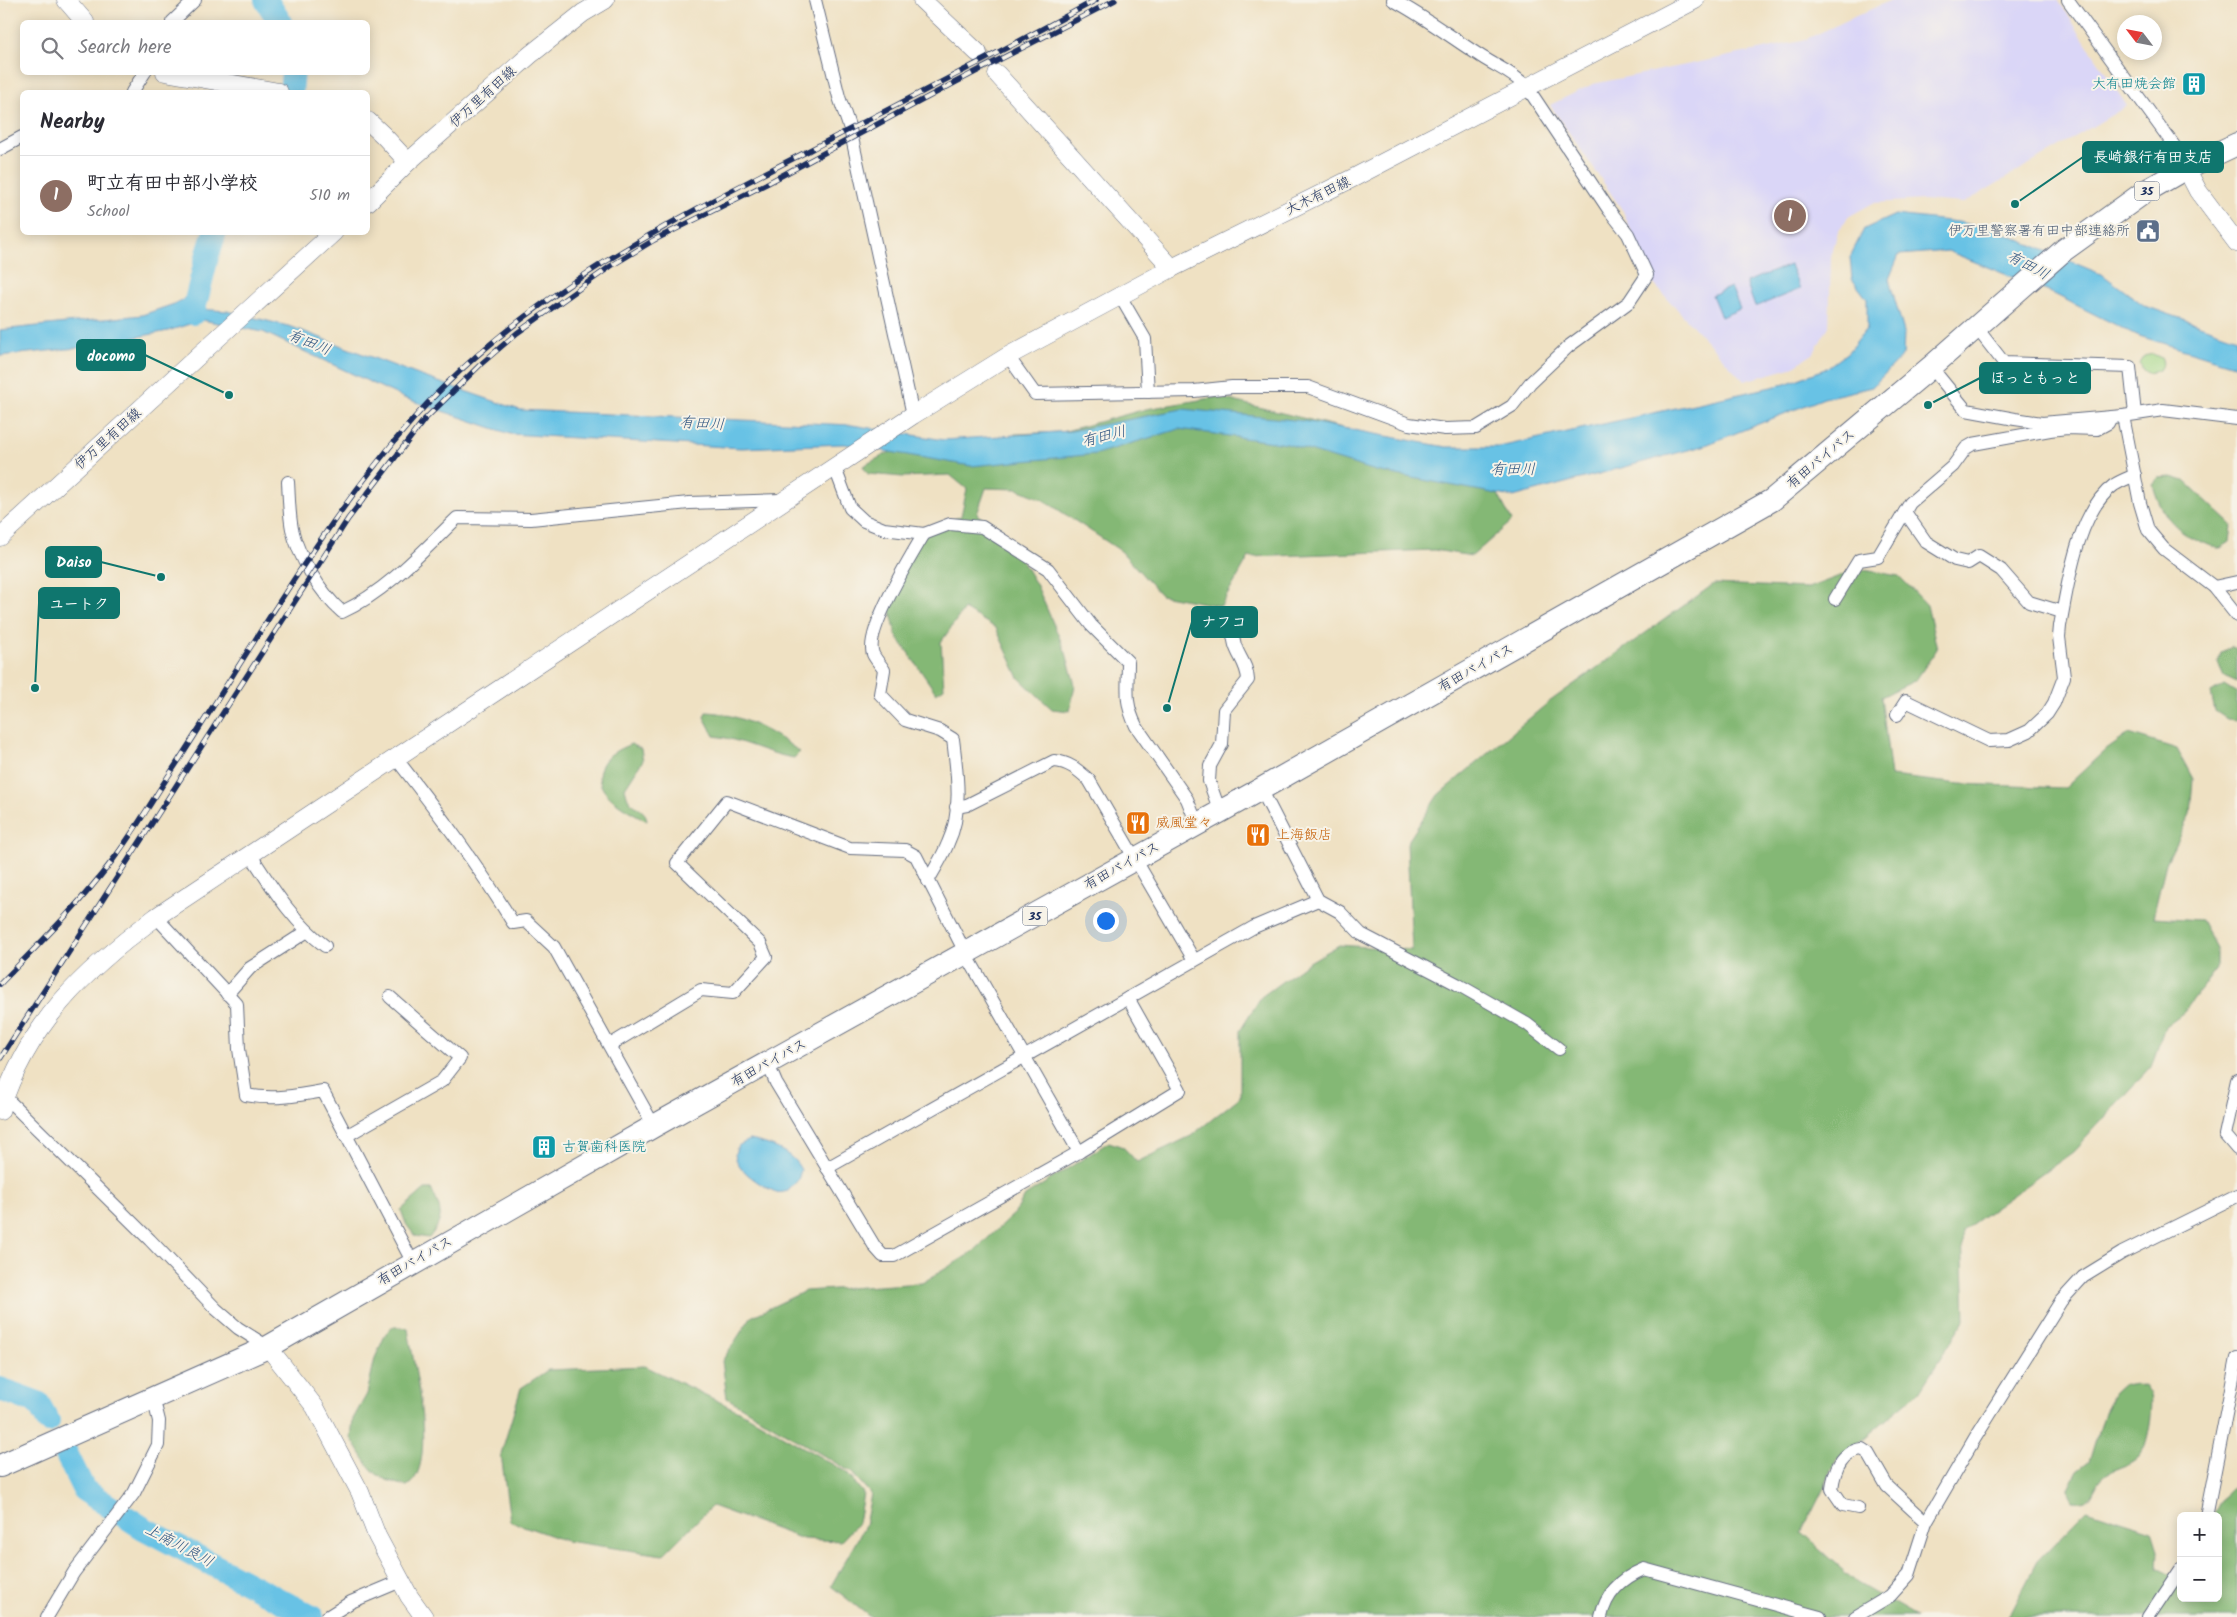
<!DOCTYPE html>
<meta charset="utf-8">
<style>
body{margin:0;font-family:Kalam,"Klee One",sans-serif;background:#f7f7f7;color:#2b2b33}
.controls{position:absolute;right:15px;bottom:15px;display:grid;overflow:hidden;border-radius:8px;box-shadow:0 2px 12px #0003}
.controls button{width:45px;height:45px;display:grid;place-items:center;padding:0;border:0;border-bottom:1px solid #e1e1e2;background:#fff;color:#2b2b33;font:25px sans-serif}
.compass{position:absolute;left:2117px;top:15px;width:45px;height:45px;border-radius:50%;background:#fff;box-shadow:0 2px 12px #0003;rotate:302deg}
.you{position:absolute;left:1105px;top:920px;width:18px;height:18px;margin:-12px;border:4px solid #fff;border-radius:50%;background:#1a73e8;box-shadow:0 0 0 8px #1a73e833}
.badge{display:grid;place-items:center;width:32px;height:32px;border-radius:50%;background:#0b8043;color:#fff;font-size:16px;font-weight:700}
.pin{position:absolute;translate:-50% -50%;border:2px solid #fff;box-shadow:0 1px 5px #0006}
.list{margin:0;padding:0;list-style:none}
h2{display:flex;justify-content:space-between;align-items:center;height:65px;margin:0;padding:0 20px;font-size:21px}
h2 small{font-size:16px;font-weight:400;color:#7c7c81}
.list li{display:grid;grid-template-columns:32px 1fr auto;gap:15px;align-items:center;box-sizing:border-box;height:80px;padding:0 20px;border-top:1px solid #e1e1e2}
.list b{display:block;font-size:19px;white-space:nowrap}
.list p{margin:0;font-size:16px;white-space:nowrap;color:#7c7c81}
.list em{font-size:16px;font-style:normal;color:#7c7c81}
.icon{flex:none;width:28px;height:28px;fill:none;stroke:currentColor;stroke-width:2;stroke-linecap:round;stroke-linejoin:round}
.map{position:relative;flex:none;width:2237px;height:1617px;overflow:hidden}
.search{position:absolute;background:#fff;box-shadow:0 2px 12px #0003;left:20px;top:20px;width:350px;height:55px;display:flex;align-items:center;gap:12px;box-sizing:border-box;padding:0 18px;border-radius:8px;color:#7c7c81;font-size:19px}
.panel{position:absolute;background:#fff;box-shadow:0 2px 12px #0003;left:20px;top:90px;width:350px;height:145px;border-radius:8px}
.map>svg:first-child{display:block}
.built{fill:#dad6f7}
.green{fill:#a5d888;stroke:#608473}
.forest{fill:#84b874;stroke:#507469}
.water{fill:#68c2e5;stroke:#4278a2}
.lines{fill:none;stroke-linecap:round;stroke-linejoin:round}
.river{stroke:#68c2e5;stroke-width:24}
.secondary-tunnel{stroke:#c5bdaf;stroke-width:18;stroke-dasharray:18 9;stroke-linecap:butt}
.street-casing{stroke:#656d81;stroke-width:14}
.secondary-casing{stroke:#656d81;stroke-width:19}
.highway-casing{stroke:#656d81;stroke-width:24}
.street{stroke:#fff;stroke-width:12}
.secondary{stroke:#fff;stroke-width:18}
.highway{stroke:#fff;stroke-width:22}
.rail-casing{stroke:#1b2f5e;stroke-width:5.5}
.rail{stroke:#f7f3e8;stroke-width:4;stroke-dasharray:11;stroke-linecap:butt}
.labels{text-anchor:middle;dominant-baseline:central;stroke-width:4;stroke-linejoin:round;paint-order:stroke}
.shield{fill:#f7f3e8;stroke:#5d6a87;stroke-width:1}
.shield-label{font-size:12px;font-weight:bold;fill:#1b2f5e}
.culture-label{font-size:14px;fill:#0d838f;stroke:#f7f3e8;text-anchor:end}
.street-label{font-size:14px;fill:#1b2f5e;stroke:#f7f3e8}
.service-label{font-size:14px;fill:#4e5e75;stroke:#f7f3e8;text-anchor:end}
.food-label{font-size:14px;fill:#c56008;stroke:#f7f3e8;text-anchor:start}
.water-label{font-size:15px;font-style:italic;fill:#2e5480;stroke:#f7f3e8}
.leader{fill:none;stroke:#0f766e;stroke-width:2}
.callout-dot{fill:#0f766e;stroke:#f7f3e8;stroke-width:2}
.callout{fill:#0f766e;stroke:#0f766e;stroke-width:2}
.callout-label{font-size:15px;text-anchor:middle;font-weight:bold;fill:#fff}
</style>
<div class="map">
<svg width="2237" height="1617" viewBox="0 0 2237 1617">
<rect width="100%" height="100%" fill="#f7f3e8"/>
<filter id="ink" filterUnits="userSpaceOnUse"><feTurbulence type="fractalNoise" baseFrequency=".02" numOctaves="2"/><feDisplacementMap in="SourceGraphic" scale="10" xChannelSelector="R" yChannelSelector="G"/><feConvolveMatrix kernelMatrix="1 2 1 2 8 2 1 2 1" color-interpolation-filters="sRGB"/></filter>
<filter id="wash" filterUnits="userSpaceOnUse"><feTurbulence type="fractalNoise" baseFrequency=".0096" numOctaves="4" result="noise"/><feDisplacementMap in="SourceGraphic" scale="20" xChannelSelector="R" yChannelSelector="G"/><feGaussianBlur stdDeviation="1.12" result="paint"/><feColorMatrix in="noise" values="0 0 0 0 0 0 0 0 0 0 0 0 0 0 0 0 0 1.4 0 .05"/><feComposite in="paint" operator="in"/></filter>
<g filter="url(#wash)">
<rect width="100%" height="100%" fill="#efe1c3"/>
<!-- built -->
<path class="built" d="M1891,0H2058L2127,106L1964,203L1924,200L1873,203L1848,217L1838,232L1831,256L1829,326L1813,354L1791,368L1744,381L1651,281L1623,211L1550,105L1593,84L1802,41Z"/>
<!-- green -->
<path class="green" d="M2153,354L2161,358L2163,363L2159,370L2149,374L2143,370L2140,363L2144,356Z"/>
<!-- forest -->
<g class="forest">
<path d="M1217,397L1416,446L1483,466L1512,521L1472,556L1434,550L1249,557L1221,606L1161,595L1121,551L1042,499L1018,489L986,488L977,514L1014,547L1037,586L1066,653L1075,685L1070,711L1052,709L1019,678L996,628L964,609L941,642L944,688L936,693L896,635L887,595L915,537L961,516L967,489L950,475L903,477L868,474L863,466L892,451L991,453L1015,434L1062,432L1146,409Z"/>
<path d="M2172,477L2185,481L2232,525L2230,542L2219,549C2183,535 2164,525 2153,485L2159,478Z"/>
<path d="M1858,569L1899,576L1927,605L1937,649L1916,680L1881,697L1891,776L1960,784L2065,788L2102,753L2129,734L2177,749L2193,779L2190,814L2166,863L2153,917L2201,920L2216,948V968L2184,1012L2165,1026L2151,1067L2073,1152L1962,1231L1965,1320L1919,1392L1837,1461L1801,1533L1857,1583L1916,1617H870L831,1586L865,1526L871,1494L851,1472L727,1398L722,1361L751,1317L805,1291L922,1283L973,1252L1015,1213L1025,1196L1109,1142L1123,1147L1137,1162L1191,1136L1240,1097V1031L1261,997L1306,964L1339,945L1412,950L1407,843L1438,795L1549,702L1714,584L1808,588Z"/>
<path d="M2232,647L2237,649V682L2224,676L2218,663L2221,652Z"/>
<path d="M2224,685L2237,693V720L2227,719L2215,711L2211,693Z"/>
<path d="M706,712C740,713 774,733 800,752L794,758C767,754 741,739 714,736L704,717Z"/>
<path d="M631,744L641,749L643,760L625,788C626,792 627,797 629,800C635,808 647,810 647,821C629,810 590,794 601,767C607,754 619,749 631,744Z"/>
<path d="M425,1189H431C442,1211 445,1218 429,1238L415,1236L406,1224L401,1210Z"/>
<path d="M393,1327H402L408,1329C413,1362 439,1468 407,1486C371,1479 370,1467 351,1438L353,1419L367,1394L375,1358L386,1333Z"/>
<path d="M645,1366L749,1416L846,1472L863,1493L858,1523L841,1541L803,1539L712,1506L663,1555L566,1541L510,1521L501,1454L521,1388L548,1370Z"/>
<path d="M2136,1383L2145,1384C2147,1387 2150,1391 2151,1394C2154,1406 2148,1448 2139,1457C2129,1467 2112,1467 2102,1478C2089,1492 2095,1503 2072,1501L2067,1491L2077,1471L2089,1462L2105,1409L2114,1394L2124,1385Z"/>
<path d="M2237,1485V1617H2008L2037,1561L2087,1510L2152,1531L2158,1550L2157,1568L2181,1580V1598H2218V1516H2213C2218,1505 2224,1488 2237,1485Z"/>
</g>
<!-- water -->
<g class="water">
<path d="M1895,215L1958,222L1996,230L2103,275L2145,306L2237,338V366L2136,335L2054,294L1948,251L1899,255L1889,279L1904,332L1903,355L1872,387L1824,398L1703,446L1513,497L1376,471L1287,444L1179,429L1096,454L971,466L844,444L741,448L510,434L404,398L263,332L202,320L168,331L86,347L0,356V330L142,315L180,302L190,292L197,301L199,309L227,311L292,327L421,376L520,410L852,425L944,440L1071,431L1182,409L1304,421L1446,447H1499L1785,384L1825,369L1848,352L1867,328V299L1852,279L1850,257L1864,229Z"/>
<path d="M1790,265L1800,289L1755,307L1746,282Z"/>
<path d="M1731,287L1740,309L1721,317L1712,295Z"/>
<path d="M750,1140C769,1144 792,1151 801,1170L798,1180L788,1191C784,1192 780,1193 776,1192C763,1187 727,1165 737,1148C739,1144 746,1142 750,1140Z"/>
</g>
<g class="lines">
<!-- river -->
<g class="river">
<path d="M266,0L280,22"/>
<path d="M291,92L293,72"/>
<path d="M193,313L207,257L215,232"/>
<path d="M0,1389L38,1403L48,1421"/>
<path d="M66,1453L84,1490L143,1528L312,1617"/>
</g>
</g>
</g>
<g filter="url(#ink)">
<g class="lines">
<!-- secondary-tunnel -->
<path class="secondary-tunnel" d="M978,53L997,74"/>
<defs>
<g id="street">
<path d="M815,0L839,97L850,129L913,415"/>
<path d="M2068,0L2175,147L2186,168"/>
<path d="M172,22L195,0"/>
<path d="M132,92L145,72"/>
<path d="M0,149L22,137"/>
<path d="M1120,296L1145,339L1148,392"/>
<path d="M1976,327L2004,363L2130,367L2135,414"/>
<path d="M1008,356L1035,394L1194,391L1232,387H1308L1409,424L1445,429L1476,428L1512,406L1530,383L1569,346L1629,302L1647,275L1628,234L1609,210L1527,87C1512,72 1499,68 1482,57C1452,38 1425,17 1393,0"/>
<path d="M1931,367L1966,410L2015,419L2042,423L2123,416L2163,410L2237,419"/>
<path d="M2123,416L2140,503L2148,530L2164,549L2214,587L2237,616"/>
<path d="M835,468L850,508L864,521L884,529L924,534L950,524L982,527L1048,569L1091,625L1128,662C1128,688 1124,702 1136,726L1187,799L1193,814L1199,823"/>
<path d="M288,482C289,497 289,514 292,529C298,556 321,594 342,612C387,591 422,552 457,518L531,519L689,503L782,500"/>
<path d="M1905,512L1926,542L1955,560L1968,563L1979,556L2001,570L2029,602L2062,612"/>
<path d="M924,534C912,554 864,633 873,654C875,659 881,665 884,670L880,694L905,720L940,731L953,739C957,772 963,812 948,843C943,856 935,868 928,881"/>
<path d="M2214,587L2237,582"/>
<path d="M1835,599L1859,560L1878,557L1910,503L1953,466L1966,448L1973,444L2050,430L2067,428L2097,429L2108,423L2111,417"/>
<path d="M1897,715L1906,701L1989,741L2009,740L2029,731L2047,714L2054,703L2064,677L2059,637L2060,626C2068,584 2077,512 2114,485C2120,481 2128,478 2135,475"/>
<path d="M395,757C437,811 478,865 513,923L526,921L554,947L654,1126"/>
<path d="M1261,789L1318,900L1340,912L1361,934L1457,984L1527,1024L1559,1049"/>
<path d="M956,807L967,805L1054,761C1069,762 1078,770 1089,780L1194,960"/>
<path d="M1220,812L1209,781L1210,766L1222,744L1224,710L1248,680C1247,658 1231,654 1233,625"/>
<path d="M250,854C272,887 292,921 325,946"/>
<path d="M156,917L237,1004L239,1049L246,1095C273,1100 296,1096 323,1091L413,1263"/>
<path d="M227,994L250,968L306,932"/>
<path d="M610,1045L701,990L733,993L766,957L760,943L677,863L727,801L850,848L905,850L916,856L966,954L1079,1152"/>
<path d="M768,1064L776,1083L875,1247L883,1256H894L1079,1152L1180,1090L1128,998"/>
<path d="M2237,1080L2225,1135L2237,1149"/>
<path d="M5,1097L150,1240L216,1309L238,1328L268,1347"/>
<path d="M346,1136L442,1081L460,1058L390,997"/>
<path d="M827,1168L1254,927L1318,900"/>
<path d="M1858,1508L1843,1505L1832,1489C1834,1471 1841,1451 1862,1449L1868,1453L1887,1486L1926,1522"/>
<path d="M2206,1516L2237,1358"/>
<path d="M47,1617L74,1572L134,1493L158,1445L159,1421L156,1409L150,1398"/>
<path d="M327,1617L351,1602L401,1581"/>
<path d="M1601,1617C1606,1593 1622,1578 1644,1569L1820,1617"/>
<path d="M1855,1617L1890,1596L1909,1575L1926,1522L1975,1438L2061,1301L2083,1277L2122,1253L2237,1196"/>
<path d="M2149,1617L2181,1569"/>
</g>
<g id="secondary">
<path d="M66,0L85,22"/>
<path d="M922,0L978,53"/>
<path d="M165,72L279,92"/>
<path d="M997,74L1172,268L1355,177L1695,0"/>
<path d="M368,121L383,135L408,162"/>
<path d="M2186,168L2198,191L2237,243"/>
<path d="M368,202L408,162L530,55L583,13L605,0"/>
<path d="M0,537L334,232"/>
<path d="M0,1111C28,1023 84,971 156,917L913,415L1008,356L1172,268"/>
<path d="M268,1347L315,1407L360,1492L377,1536L409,1596L424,1617"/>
</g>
<path id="highway" d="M0,1466L268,1347L654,1126L1261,789L1772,500L1931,367L2064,250L2146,191L2186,168L2237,144"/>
</defs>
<!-- street casing -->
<use href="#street" class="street-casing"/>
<!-- secondary casing -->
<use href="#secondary" class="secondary-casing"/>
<!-- highway casing -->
<use href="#highway" class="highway-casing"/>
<!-- street -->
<use href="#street" class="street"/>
<!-- secondary -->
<use href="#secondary" class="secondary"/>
<!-- highway -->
<use href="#highway" class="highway"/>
<defs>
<g id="rail">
<path d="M0,984C39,944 79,905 112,861C135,831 154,797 175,766C251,649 323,522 415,417C521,297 667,223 808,151C904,101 1001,52 1096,0"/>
<path d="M0,1059L348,519L424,420L481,364L517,333L611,266L654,240L766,184L956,82L1115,0"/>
</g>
</defs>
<!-- rail casing -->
<use href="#rail" class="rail-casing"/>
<!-- rail -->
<use href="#rail" class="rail"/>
</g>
</g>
<!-- icons -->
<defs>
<symbol id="building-square" viewBox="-11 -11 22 22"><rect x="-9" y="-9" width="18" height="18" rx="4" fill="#0f9aa8" stroke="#f7f3e8"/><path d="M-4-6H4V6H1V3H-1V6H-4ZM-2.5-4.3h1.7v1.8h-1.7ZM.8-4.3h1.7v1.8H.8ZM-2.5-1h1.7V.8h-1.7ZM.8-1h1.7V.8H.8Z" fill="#fff"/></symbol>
<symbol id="civic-square" viewBox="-11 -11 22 22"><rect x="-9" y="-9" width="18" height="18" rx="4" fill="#5c6f8a" stroke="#f7f3e8"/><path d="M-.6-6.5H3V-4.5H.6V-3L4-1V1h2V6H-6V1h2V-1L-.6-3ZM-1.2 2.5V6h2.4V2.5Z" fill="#fff"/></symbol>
<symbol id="restaurant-square" viewBox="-11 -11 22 22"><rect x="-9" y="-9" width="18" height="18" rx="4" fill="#e8710a" stroke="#f7f3e8"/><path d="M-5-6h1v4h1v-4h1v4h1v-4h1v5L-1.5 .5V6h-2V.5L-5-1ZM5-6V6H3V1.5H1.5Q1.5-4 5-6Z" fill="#fff"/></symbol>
</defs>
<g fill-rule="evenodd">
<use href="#building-square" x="2180" y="70" width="28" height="28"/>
<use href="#civic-square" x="2134" y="217" width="28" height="28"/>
<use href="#restaurant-square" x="1124" y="809" width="28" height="28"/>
<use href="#restaurant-square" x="1244" y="821" width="28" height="28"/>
<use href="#building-square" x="530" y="1133" width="28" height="28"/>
</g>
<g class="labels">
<!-- shield labels -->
<g class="shield">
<rect x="2134.5" y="181.5" width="25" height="19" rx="4"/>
<rect x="1022.5" y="906.5" width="25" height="19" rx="4"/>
</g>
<g class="shield-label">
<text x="2147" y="191">35</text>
<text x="1035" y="916">35</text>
</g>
<!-- culture labels -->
<g class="culture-label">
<text x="2176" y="84">大有田焼会館</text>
<text x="562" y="1147" text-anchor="start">古賀歯科医院</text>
</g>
<!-- street labels -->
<g class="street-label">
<text transform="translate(483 97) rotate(-42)">伊万里有田線</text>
<text transform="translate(1318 196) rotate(-26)">大木有田線</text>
<text transform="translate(108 439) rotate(-42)">伊万里有田線</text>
<text transform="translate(1821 459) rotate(-40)">有田バイパス</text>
<text transform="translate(1476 668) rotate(-29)">有田バイパス</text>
<text transform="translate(1122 866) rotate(-29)">有田バイパス</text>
<text transform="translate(769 1063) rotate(-29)">有田バイパス</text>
<text transform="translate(415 1261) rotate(-30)">有田バイパス</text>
</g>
<!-- service labels -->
<g class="service-label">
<text x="2130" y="231">伊万里警察署有田中部連絡所</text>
</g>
<!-- food labels -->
<g class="food-label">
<text x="1156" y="823">威風堂々</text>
<text x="1276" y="835">上海飯店</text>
</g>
<!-- water labels -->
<g class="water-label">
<text transform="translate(2028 266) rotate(28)">有田川</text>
<text transform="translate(309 343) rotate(22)">有田川</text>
<text transform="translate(702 424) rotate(3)">有田川</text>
<text transform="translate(1104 437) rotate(-14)">有田川</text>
<text x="1513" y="470">有田川</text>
<text transform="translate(179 1546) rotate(28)">上南川良川</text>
</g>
</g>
<!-- callouts -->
<path class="leader" d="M2015 204L2083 157M229 395L145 355M1928 405L1980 378M161 577L101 562M35 688L39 603M1167 708L1192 622"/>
<g class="callout-dot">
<circle cx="2015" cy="204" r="5"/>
<circle cx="229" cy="395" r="5"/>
<circle cx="1928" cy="405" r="5"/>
<circle cx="161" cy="577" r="5"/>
<circle cx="35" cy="688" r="5"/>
<circle cx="1167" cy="708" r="5"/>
</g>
<g class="callout">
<rect x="2083" y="142" width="140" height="30" rx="5"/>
<rect x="77" y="340" width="68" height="30" rx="5"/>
<rect x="1980" y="363" width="110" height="30" rx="5"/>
<rect x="46" y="547" width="55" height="30" rx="5"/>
<rect x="39" y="588" width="80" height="30" rx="5"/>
<rect x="1192" y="607" width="65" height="30" rx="5"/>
</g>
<g class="callout-label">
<text x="2153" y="162">長崎銀行有田支店</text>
<text x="111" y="361">docomo</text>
<text x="2035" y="383">ほっともっと</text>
<text x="74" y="567">Daiso</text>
<text x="79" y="609">ユートク</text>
<text x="1224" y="627">ナフコ</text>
</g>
</svg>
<div class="controls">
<button>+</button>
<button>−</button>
</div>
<svg class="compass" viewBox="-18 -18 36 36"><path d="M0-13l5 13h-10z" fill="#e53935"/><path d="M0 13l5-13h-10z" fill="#7c7c81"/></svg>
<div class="you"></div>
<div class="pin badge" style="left:1790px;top:216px;background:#8d6e63">1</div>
<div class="search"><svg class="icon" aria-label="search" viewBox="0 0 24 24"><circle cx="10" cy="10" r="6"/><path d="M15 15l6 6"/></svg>Search here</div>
<section class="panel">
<h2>Nearby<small></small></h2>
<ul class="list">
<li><span class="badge" style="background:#8d6e63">1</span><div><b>町立有田中部小学校</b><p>School</p></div><em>510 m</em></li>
</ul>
</section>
</div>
